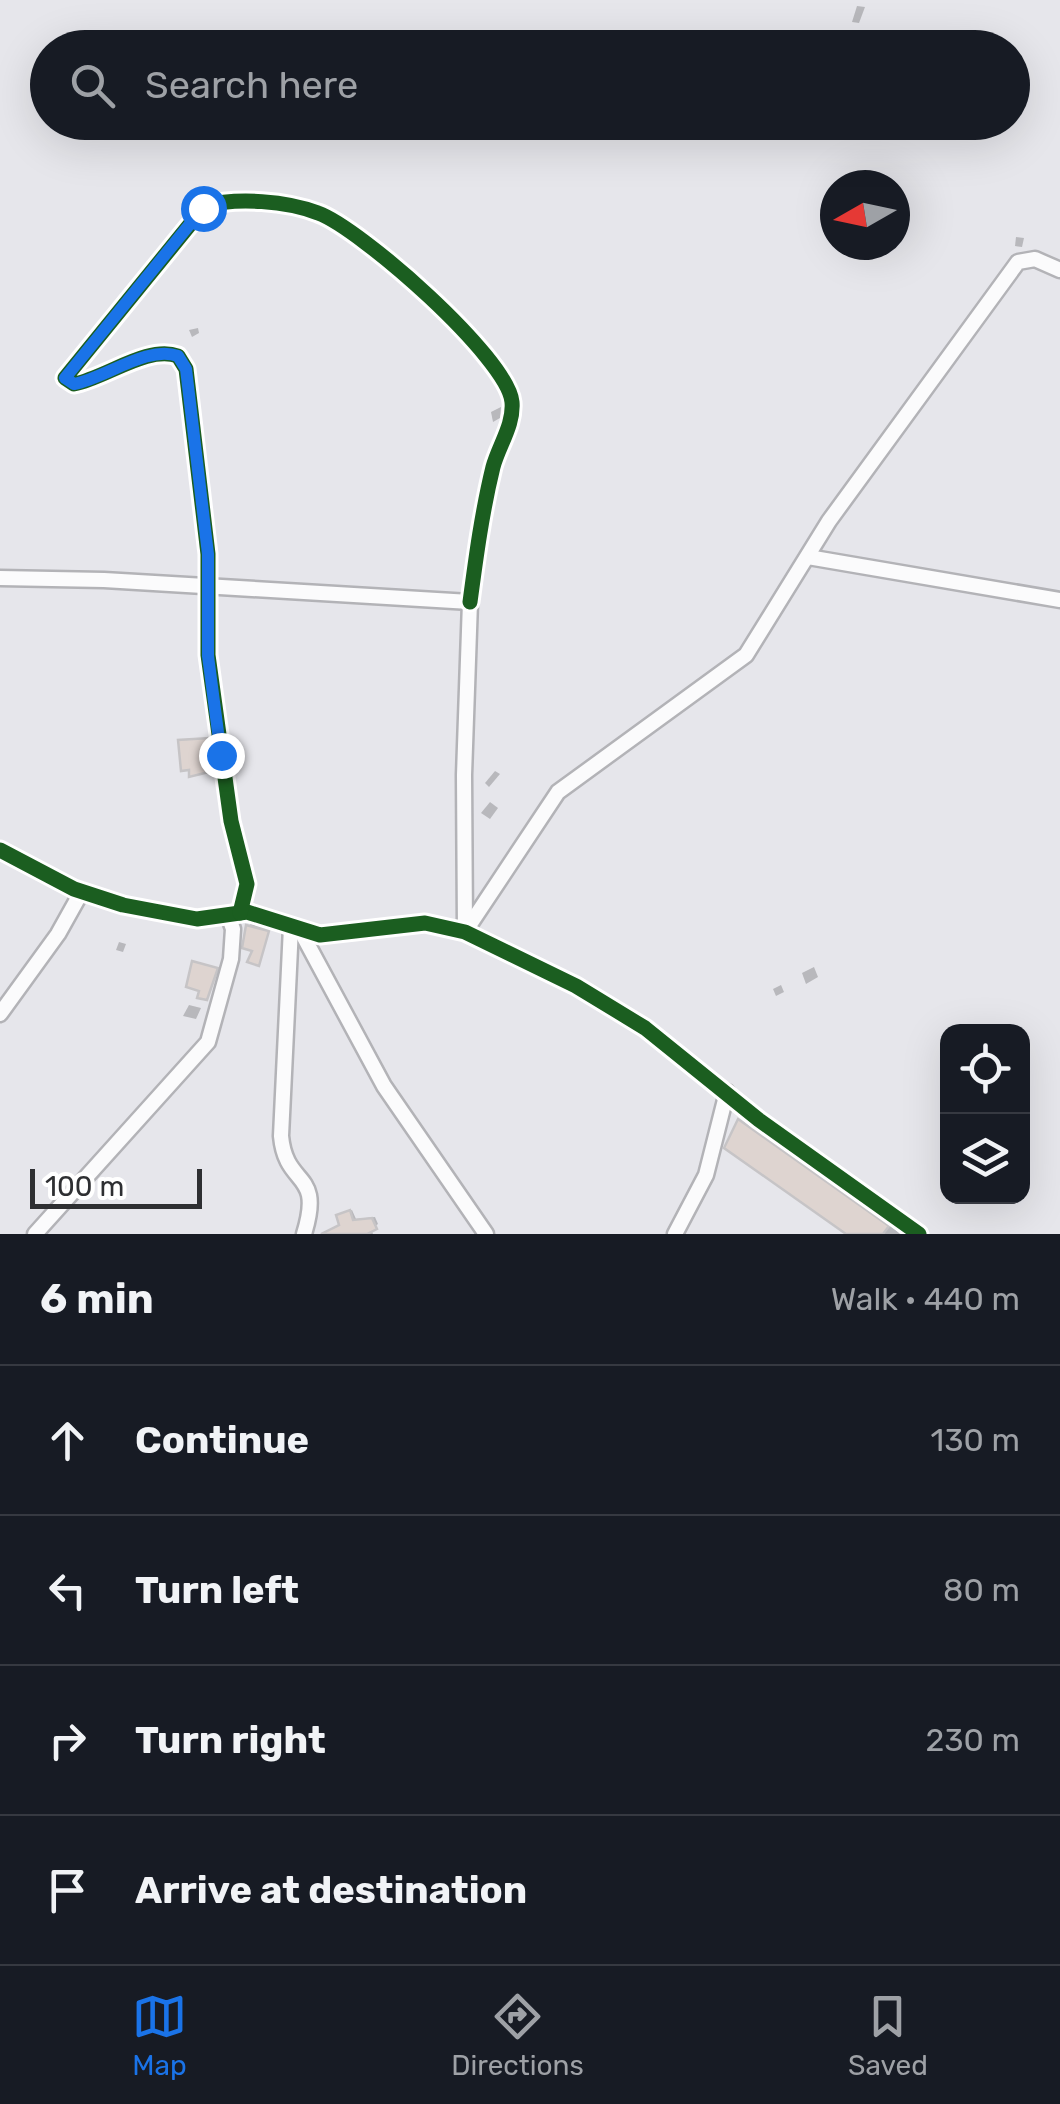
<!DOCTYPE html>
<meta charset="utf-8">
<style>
body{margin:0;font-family:Rubik,sans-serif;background:#242831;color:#f1f3f6}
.controls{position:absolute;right:30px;bottom:30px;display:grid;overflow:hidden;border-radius:20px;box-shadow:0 10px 40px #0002}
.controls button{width:90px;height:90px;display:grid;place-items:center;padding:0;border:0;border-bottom:2px solid #363941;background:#171b24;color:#f1f3f6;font:50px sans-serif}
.compass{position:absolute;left:820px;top:170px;width:90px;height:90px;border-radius:50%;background:#171b24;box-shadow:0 10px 40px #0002;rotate:261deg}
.scale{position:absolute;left:30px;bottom:25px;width:172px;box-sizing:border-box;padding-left:10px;border:5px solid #2e2f32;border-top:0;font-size:28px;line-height:35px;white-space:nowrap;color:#2e2f32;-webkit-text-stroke:8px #fff;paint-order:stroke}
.stop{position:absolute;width:30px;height:30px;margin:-22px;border:8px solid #1a73e8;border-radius:50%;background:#fff}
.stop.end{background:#1a73e8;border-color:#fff;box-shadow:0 2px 10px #0008}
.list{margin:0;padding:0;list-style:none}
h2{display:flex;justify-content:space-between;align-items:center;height:130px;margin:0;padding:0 40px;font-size:42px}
h2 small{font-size:32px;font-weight:400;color:#9ea1a6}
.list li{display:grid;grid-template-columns:65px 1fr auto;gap:30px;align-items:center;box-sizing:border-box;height:150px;padding:0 40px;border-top:2px solid #363941}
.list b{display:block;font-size:38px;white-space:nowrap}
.list em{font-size:32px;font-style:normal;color:#9ea1a6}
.icon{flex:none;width:55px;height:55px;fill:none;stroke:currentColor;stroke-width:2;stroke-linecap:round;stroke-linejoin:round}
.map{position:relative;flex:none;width:1060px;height:1234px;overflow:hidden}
.search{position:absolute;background:#171b24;box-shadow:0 10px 40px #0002;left:30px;right:30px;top:30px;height:110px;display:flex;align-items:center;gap:25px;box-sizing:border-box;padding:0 35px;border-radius:55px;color:#9ea1a6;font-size:38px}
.sheet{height:730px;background:#171b24}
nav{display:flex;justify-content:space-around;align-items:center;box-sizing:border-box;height:140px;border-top:2px solid #363941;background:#171b24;font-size:28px;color:#9ea1a6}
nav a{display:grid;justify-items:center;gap:5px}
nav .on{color:#1a73e8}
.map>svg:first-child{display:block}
.shadow{fill:#0003}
.building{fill:#ded4d0;stroke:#c6c4c6;stroke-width:2.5}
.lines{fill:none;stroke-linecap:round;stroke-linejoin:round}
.minor-casing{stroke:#b3b3b7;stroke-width:19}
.minor{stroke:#fbfbfc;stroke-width:14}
.cycleway-casing{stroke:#fff;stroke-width:21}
.cycleway{stroke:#1b5e20;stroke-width:15}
.route{stroke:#1a73e8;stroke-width:12}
</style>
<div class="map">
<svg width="1060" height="1234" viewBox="0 0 1060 1234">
<rect width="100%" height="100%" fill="#e6e6eb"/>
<!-- shadow -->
<g class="shadow">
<path d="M857,6L865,7L859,23L852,22Z"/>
<path d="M1016,237L1024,238L1022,247L1015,246Z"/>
<path d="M198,328L199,333L192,337L189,330Z"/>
<path d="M501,407L500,418L493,422L491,412Z"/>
<path d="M210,737V768L192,775L181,741Z"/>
<path d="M495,771L500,774L489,787L485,783Z"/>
<path d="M490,802L498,808L490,819L481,813Z"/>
<path d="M251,924L270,929L259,964L248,926Z"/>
<path d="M119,942L126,944L123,952L116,950Z"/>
<path d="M814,967L818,977L806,984L802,973Z"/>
<path d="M781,985L784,992L776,996L773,989Z"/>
<path d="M189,1005L201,1008L196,1019L183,1016Z"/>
<path d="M741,1120L890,1225L900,1234H851L727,1147Z"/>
<path d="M352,1210L356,1219L375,1217L378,1224L371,1229L373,1234H331L342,1225L341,1214Z"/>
</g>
<!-- building -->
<g class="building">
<path d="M209,738V772L189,777V770L181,771L178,740Z"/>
<path d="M246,925L269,931L259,966L247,962L252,951L242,948Z"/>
<path d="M192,961L218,968L207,1000L197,998L199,991L186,987Z"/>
<path d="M738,1119L889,1226L883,1234H846L724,1148Z"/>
<path d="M350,1210L353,1220L372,1218L377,1229L367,1234H321L339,1225L336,1215Z"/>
</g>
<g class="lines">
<defs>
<g id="minor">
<path d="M808,557L1060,600"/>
<path d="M0,578L104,580L470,602L464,775L465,930"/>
<path d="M0,850L74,889L123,905L197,919L247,912L320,935L425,923L465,932L576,986L645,1028L759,1120L919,1234"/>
<path d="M240,913L247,884L231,821L208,655V554L186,369L178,356C147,345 106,378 74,384L65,378L205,206C237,197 287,201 318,213C360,228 508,358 512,402C514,425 499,445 493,467C482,512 476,557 470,602"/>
<path d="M291,927L281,1136C286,1189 324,1169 304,1234"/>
<path d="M300,930L384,1086L486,1234"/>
<path d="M465,932L558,792L746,655L829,521L1018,262L1035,259L1060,270"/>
<path d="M0,1014L58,934L82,891"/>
<path d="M35,1234L208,1042L231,959L233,929L228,915"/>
<path d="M675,1234L706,1175L727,1092"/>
</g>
</defs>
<!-- minor casing -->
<use href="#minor" class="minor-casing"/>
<!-- minor -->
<use href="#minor" class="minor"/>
<defs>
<g id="cycleway">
<path d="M0,850L74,889L123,905L197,919L247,912L320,935L425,923L465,932L576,986L645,1028L759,1120L919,1234"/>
<path d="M240,913L247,884L231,821L208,655V554L186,369L178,356C147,345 106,378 74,384L65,378L205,206C237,197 287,201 318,213C360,228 508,358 512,402C514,425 499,445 493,467C482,512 476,557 470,602"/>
</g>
</defs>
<!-- cycleway casing -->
<use href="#cycleway" class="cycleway-casing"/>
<!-- cycleway -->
<use href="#cycleway" class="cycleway"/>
</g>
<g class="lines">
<!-- route -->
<path class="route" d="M203,208L65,378L74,384C106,378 147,345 178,356L186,369L208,554V656L221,755"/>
</g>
</svg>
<div class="controls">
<button><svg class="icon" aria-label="locate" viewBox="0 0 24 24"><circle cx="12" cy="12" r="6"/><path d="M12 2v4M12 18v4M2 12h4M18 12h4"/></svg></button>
<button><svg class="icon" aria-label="layers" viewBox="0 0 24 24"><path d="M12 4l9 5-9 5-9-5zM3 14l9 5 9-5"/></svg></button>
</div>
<svg class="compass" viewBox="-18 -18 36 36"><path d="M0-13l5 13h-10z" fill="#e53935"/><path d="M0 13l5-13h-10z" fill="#9ea1a6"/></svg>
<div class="scale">100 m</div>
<div class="stop" style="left:203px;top:208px"></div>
<div class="stop end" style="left:221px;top:755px"></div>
<div class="search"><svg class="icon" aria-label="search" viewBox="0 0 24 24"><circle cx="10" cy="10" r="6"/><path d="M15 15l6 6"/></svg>Search here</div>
</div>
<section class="sheet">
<h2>6 min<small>Walk · 440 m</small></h2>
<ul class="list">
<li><svg class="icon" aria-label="ahead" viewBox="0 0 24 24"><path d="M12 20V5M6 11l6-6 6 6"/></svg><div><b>Continue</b></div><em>130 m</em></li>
<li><svg class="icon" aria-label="left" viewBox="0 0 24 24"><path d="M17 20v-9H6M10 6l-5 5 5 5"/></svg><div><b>Turn left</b></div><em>80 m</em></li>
<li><svg class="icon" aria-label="right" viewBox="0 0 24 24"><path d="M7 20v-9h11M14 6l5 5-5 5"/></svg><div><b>Turn right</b></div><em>230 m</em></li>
<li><svg class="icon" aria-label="arrive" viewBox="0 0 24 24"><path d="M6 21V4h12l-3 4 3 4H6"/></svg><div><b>Arrive at destination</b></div></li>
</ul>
</section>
<nav>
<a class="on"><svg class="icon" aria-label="map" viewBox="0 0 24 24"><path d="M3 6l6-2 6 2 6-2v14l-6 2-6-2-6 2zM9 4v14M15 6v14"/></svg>Map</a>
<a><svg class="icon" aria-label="directions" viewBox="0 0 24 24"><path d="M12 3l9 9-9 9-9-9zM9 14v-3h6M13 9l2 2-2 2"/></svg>Directions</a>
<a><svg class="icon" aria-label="saved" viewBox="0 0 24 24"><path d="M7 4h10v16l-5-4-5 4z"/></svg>Saved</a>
</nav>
